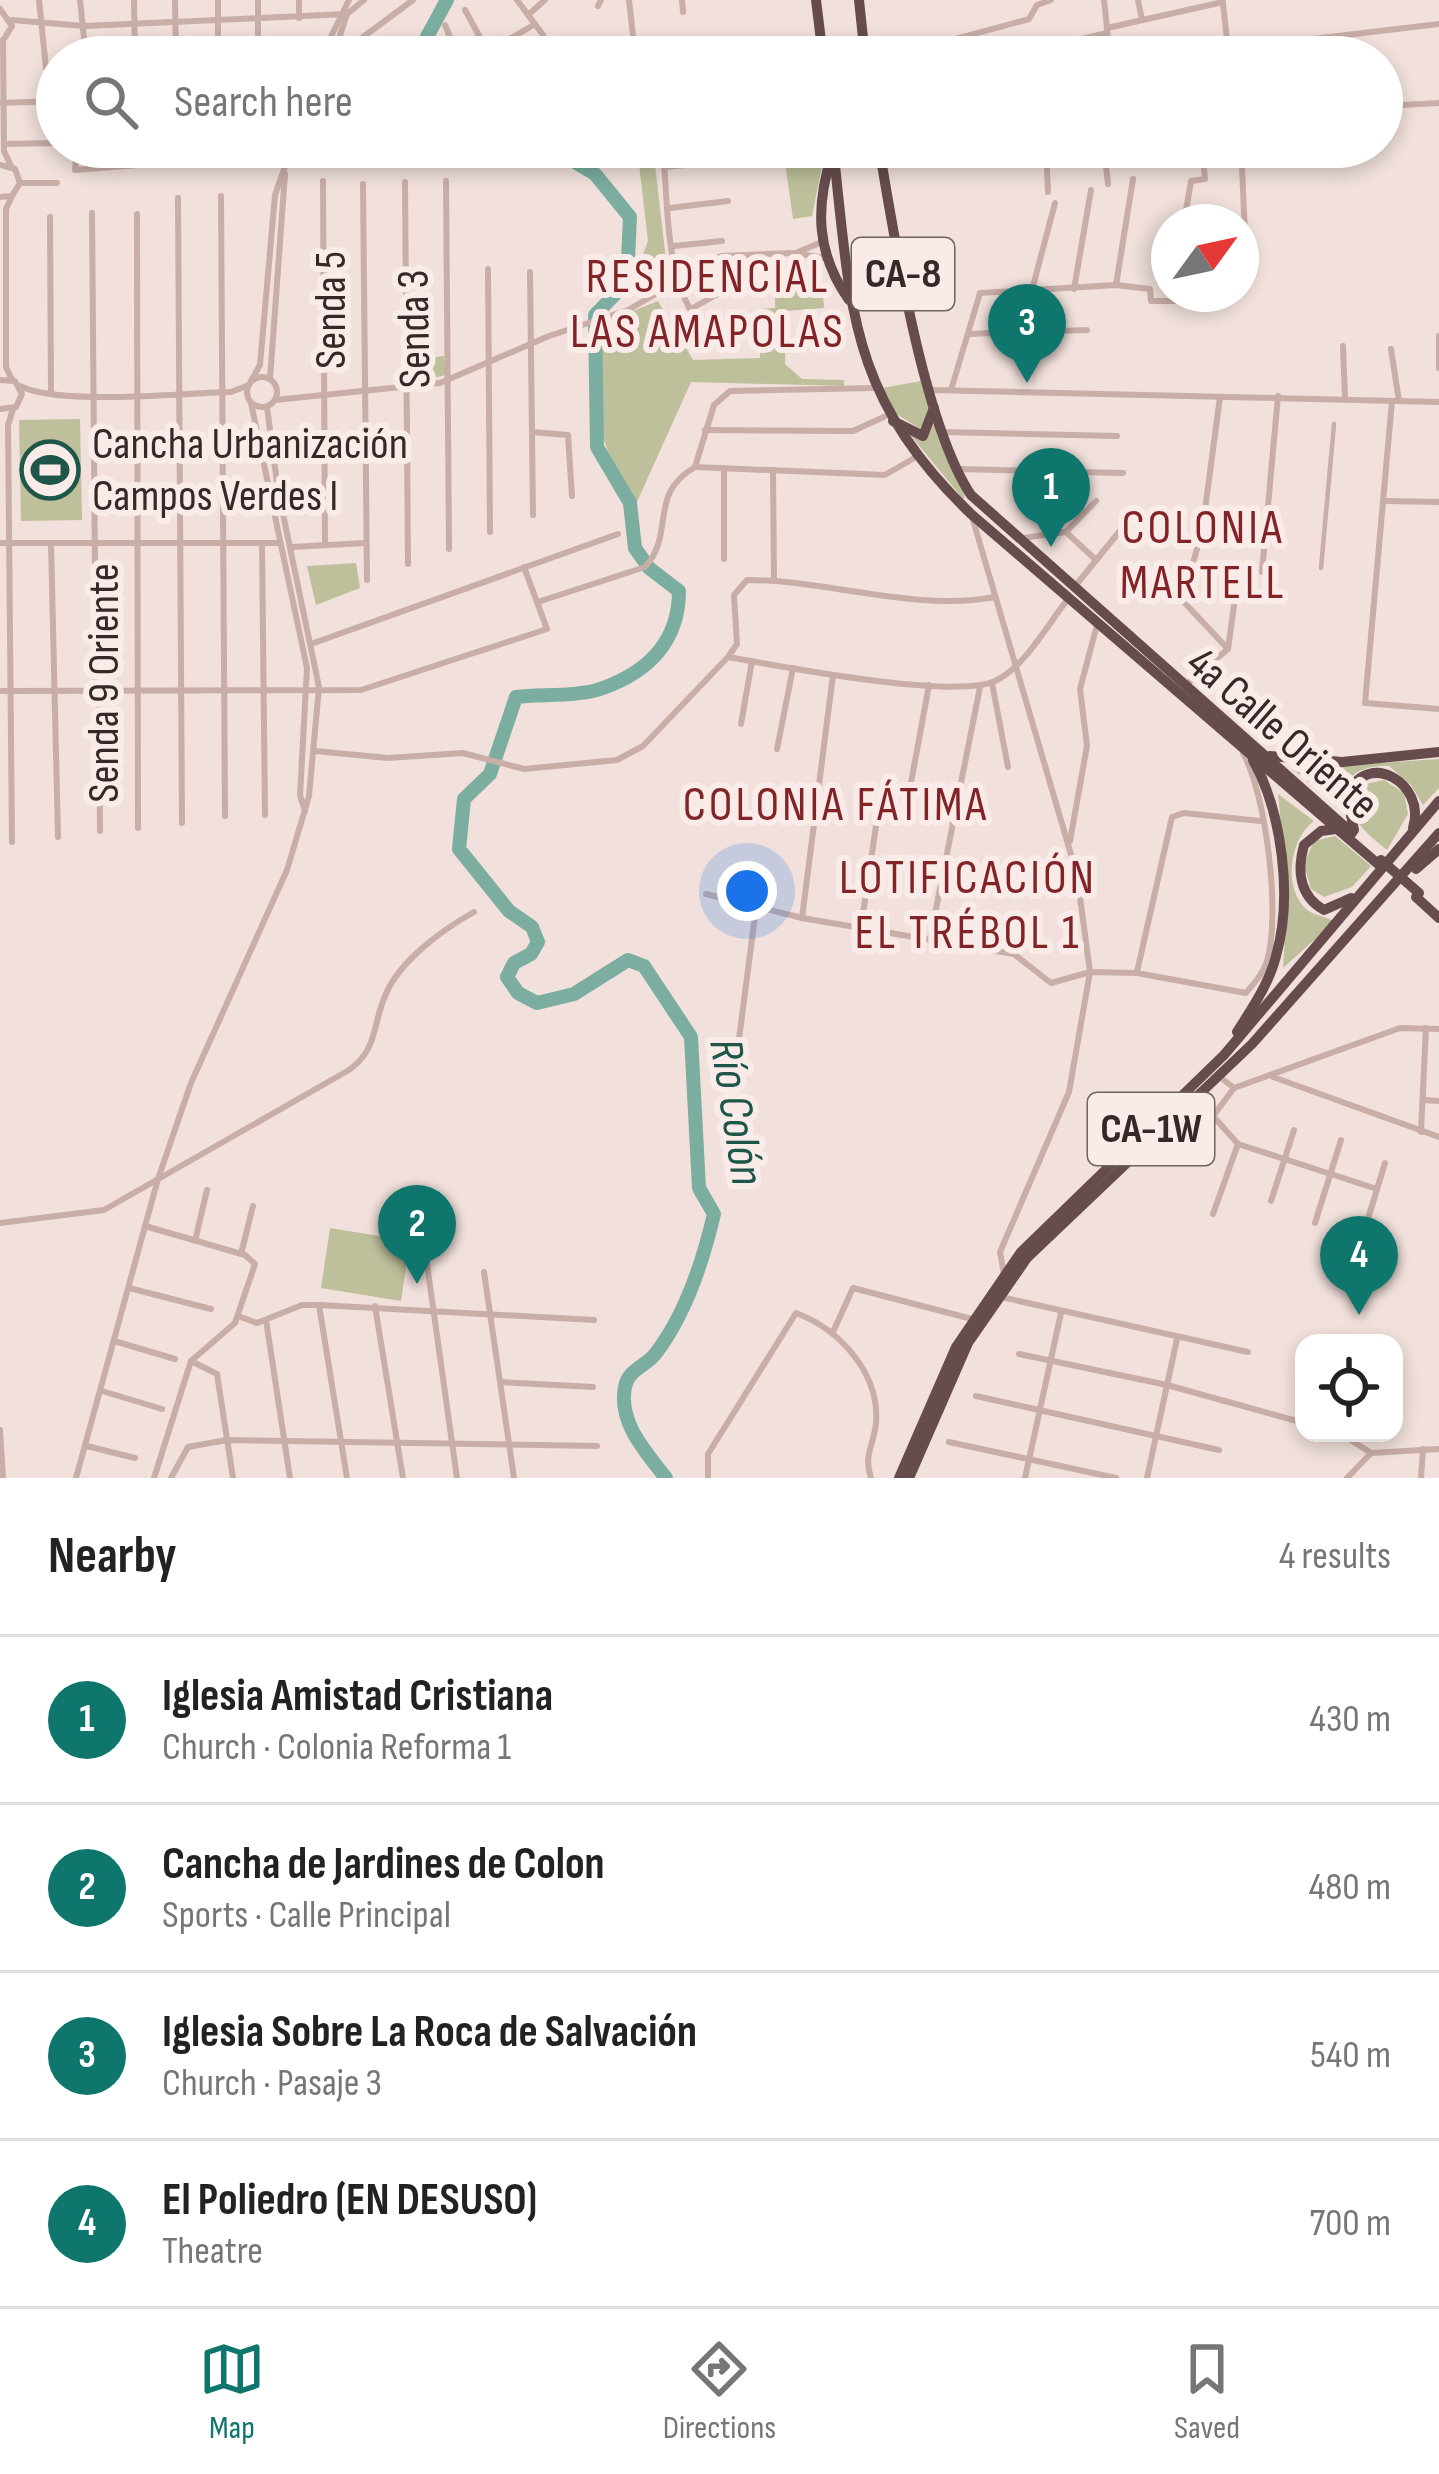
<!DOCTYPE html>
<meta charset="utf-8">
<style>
body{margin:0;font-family:"Sofia Sans Condensed",sans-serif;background:#f6f6f6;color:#222}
.controls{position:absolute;right:36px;bottom:36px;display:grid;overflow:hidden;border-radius:24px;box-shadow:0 6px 18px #0003}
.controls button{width:108px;height:108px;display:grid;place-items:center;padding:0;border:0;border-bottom:3px solid #e0e0e0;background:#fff;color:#222;font:60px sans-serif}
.compass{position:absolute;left:1151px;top:204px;width:108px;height:108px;border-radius:50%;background:#fff;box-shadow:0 6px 18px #0003;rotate:57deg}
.you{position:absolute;left:747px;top:891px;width:42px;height:42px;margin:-30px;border:9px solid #fff;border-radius:50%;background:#1a73e8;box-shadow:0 0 0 18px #1a73e833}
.badge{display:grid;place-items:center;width:78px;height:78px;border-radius:50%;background:#0f766e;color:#fff;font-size:39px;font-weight:700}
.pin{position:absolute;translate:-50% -99px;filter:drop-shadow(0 3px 6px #0008)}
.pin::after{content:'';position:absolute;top:63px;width:42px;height:36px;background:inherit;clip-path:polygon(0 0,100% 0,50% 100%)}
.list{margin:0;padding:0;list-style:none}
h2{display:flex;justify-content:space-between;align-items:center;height:156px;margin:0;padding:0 48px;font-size:51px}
h2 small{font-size:39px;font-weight:400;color:#767676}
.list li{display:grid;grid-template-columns:78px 1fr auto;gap:36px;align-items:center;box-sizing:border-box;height:168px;padding:0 48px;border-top:3px solid #e0e0e0}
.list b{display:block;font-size:45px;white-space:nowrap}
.list p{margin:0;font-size:39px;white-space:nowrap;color:#767676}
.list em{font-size:39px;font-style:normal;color:#767676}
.icon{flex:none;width:66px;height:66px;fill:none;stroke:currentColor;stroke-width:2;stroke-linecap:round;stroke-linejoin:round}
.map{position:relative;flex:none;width:1439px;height:1478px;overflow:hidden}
.search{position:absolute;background:#fff;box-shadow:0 6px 18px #0003;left:36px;right:36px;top:36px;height:132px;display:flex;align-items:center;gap:30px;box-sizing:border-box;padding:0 42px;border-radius:66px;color:#767676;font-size:45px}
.sheet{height:828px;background:#fff}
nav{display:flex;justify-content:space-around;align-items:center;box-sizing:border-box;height:168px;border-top:3px solid #e0e0e0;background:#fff;font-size:33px;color:#767676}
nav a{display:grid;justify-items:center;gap:6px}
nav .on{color:#0f766e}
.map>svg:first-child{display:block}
.green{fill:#bebf9b}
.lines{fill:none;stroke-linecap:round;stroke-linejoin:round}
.river{stroke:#7bada0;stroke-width:14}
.pedestrian{stroke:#c9ada7;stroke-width:4.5}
.minor{stroke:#c9ada7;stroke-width:6}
.trunk{stroke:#664c4c;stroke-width:10}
.trunk-bridge{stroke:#664c4c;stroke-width:10}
.labels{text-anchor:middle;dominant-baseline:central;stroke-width:12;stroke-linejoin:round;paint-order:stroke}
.shield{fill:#f9ebe7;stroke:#706261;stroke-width:3}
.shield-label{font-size:42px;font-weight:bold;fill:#352828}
.street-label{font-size:45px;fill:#352828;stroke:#f9ebe7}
.poi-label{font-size:45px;fill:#352828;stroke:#f9ebe7;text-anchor:start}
.neighbourhood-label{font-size:48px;letter-spacing:3px;fill:#822328;stroke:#f9ebe7}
.water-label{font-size:48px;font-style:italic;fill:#1e5649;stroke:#f9ebe7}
</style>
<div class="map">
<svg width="1439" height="1478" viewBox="0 0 1439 1478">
<rect width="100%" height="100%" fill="#f1e0db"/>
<!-- green -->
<g class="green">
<path d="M637,147H653L667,269L628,295L648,241Z"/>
<path d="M783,147H826L812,216L793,219Z"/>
<path d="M783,264L821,267L824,308L786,311L785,364L802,379L844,380V386L691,382L636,504C590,431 595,408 600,324L658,301L693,360L760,358V309L775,308V280Z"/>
<path d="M444,356L446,375L413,382L412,360Z"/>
<path d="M927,380L933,400L920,429L895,413L882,388Z"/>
<path d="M80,419L82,520L21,521L19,420Z"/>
<path d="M934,424L965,496L963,499L908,432L927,438Z"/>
<path d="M356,563L360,588L316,605L307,566Z"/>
<path d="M1439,759V788L1423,805L1411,785L1389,766C1360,765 1344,775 1337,804L1292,769Z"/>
<path d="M1384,780L1404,793L1408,814L1387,850C1365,832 1340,814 1361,785Z"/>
<path d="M1278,794L1314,821C1290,838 1282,888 1307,910C1315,916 1326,916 1334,922L1283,968L1288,891Z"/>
<path d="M1335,836L1371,866L1352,887L1324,897L1311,889L1304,864L1314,841Z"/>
<path d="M330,1228L410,1241L401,1301L321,1288Z"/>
</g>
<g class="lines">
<!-- river -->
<g class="river">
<path d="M416,57L447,0"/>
<path d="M550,147L595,174L630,217L627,282L595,315L597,447L630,503L635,548L649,568L679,591C679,640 650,671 603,688C579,697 542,694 516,697L490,774L464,799L459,849L509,911L532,927L538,942L531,954L514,963L507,977L518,993L537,1003L574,994L628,960L644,966L691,1037L699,1188L714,1214C703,1261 685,1315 656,1353C647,1366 628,1369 625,1387C618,1423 646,1452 666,1478"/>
</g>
<!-- pedestrian -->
<path class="pedestrian" d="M1321,568L1334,424"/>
<!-- minor -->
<g class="minor">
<path d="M39,0L46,68"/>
<path d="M80,0L86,57"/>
<path d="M134,0L135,57"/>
<path d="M175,0L176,57"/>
<path d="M218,0V57"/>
<path d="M517,0L543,35L551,57"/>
<path d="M629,0L633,36"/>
<path d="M682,0L683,12"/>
<path d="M1104,0L1110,57"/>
<path d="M1138,0L1142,20"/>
<path d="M1223,4L1229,57"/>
<path d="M598,6L601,0"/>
<path d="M0,9L12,26L4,39"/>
<path d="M465,10L488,52"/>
<path d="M347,14L364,0"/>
<path d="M528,15L545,0"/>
<path d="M299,18V0"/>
<path d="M12,20L84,26L347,14"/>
<path d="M445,25L458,57"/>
<path d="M1107,28L1223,2"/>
<path d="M363,37L413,0"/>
<path d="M3,40L4,151L11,166"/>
<path d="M989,42L991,57"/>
<path d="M1043,48L1107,33"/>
<path d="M258,57V0"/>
<path d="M321,57L349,0"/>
<path d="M333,57L347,14"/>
<path d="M479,57L535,24"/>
<path d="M889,57L1029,19L1037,5L1051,0"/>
<path d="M1231,57L1304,40L1439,24"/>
<path d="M2,103L57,101"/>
<path d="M1382,106L1439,103"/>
<path d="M4,144L57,143"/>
<path d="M77,147L75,170L290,153"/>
<path d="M139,147L143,163"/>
<path d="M1046,147L1048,192"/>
<path d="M1104,147L1108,184"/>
<path d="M1153,147L1154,165"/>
<path d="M1241,147L1245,233"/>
<path d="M663,151C669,207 663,295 711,335L756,334"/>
<path d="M0,165L15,169L20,183L12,196L0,197"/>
<path d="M665,167L726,161"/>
<path d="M323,181L325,543"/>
<path d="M446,181L449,549"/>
<path d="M405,182L408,564"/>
<path d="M20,183H57"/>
<path d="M363,184L367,580"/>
<path d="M12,196L6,209V367L12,380"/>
<path d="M221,196L225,816"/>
<path d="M178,198L182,823"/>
<path d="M670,208L728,201"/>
<path d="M92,213L96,690"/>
<path d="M137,214L138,828"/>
<path d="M50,217L51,393"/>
<path d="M1184,222L1191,181L1205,179L1202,147"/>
<path d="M674,246L722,241"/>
<path d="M798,252L822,242"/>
<path d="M488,269L490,532"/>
<path d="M530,272L533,515"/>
<path d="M1116,285L1133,179"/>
<path d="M1074,289L1091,190"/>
<path d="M1032,290L1055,203"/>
<path d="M691,309L728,288"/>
<path d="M968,334L1087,330"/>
<path d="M1439,336V368"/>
<path d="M1343,346L1345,399"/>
<path d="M1391,349L1399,401"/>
<circle cx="262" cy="392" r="15"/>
<path d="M270,379L285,174"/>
<path d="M0,380L15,381L22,394L16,407L0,409"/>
<path d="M251,381L260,365L275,195L292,147"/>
<path d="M20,386C60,406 181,393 231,392L249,385"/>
<path d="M874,388L730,391L714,405L695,467L885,475L916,457"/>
<path d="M931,390L1439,402"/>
<path d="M951,390L980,293L1116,285L1150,289L1151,301H1194"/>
<path d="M275,400L440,383L549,336L628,310L721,256L794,253L824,258"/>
<path d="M1392,401L1365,703L1439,709"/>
<path d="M251,403L307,668L300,795L305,811"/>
<path d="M705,430L853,431L888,415"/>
<path d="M532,432L568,435L572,496"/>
<path d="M944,432L1117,436"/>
<path d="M959,469L1123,473"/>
<path d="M773,470L774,580"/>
<path d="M1385,501L1439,502"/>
<path d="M973,520L1077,875L1090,972L1069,1092L1000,1252L1004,1274"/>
<path d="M1066,532L1096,560"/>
<path d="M1023,538L1066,532L1096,501"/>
<path d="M0,543H278"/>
<path d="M51,543L58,837"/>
<path d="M262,543L265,815"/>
<path d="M291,547L366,543"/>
<path d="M724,559V468"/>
<path d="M1262,572L1278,396"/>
<path d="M1076,585L1123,527"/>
<path d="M541,601L645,567C676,533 647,495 695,467"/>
<path d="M311,644L618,534"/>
<path d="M1228,649L1235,598"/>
<path d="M728,657C779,666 954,700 995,681C1025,667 1047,625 1068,599"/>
<path d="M992,683L1008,767"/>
<path d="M1187,684L1228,649L1182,600L1202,532L1220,397"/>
<path d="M0,691L361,690L547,629L524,567"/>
<path d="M99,691L100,831"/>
<path d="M741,724L752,661"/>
<path d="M777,749L793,668"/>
<path d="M315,751L388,758L463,753L524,769L617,760L643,746L728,657L737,644L734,595L747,580C828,580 916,612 995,597"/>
<path d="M908,799L929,685"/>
<path d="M1070,841L1087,746L1080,689L1097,625"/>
<path d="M12,842L8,425L13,409"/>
<path d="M706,894L802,918L1014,954L1051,983L1090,972L1137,973L1246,993C1254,983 1263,974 1267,961C1281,915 1266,794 1243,753"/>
<path d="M802,918L833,675"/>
<path d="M861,927L882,786H911"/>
<path d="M930,939L980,687"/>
<path d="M1137,972L1172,817L1184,813L1260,821"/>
<path d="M738,1047L756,908"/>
<path d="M1220,1077L1234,1088L1400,1028L1439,1029"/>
<path d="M1273,1077L1439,1137"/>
<path d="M1198,1099L1238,1144L1377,1189"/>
<path d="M1424,1100L1439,1101"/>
<path d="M1211,1119L1234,1088"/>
<path d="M1421,1132L1426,1028"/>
<path d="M1271,1201L1294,1130"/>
<path d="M1213,1214L1238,1144"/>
<path d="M0,1223L104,1210L349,1070C378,1049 372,1027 385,996C399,961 442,930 474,912"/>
<path d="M1315,1223L1341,1140"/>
<path d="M145,1226L245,1255L255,1264L235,1323L191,1361L154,1478"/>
<path d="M1363,1235L1385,1163"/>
<path d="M195,1241L207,1190"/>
<path d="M424,1243L457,1478"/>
<path d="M241,1254L253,1206"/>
<path d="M484,1272L514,1478"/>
<path d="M129,1288L211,1309"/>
<path d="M1001,1297L1248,1352"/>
<path d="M319,1305L347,1478"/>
<path d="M375,1306L403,1478"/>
<path d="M238,1316L257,1323L302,1305H319L594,1320"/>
<path d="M266,1320L290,1478"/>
<path d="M833,1332L853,1288L972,1319"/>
<path d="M114,1341L175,1359"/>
<path d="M1019,1354L1167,1385L1304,1423"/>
<path d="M191,1361L217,1374L233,1478"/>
<path d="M501,1382L593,1387"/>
<path d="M102,1391L162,1409"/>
<path d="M976,1396L1219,1450"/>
<path d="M0,1430L3,1478"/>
<path d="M1340,1433L1371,1453"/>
<path d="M949,1442L1116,1478"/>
<path d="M87,1446L135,1458"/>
<path d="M76,1478L158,1179L191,1083L287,870L309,796L319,687L278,490L267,407"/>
<path d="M171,1478L188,1447L227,1440L597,1446"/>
<path d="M708,1478V1454L796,1313C839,1329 880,1373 876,1423C874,1445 863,1455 871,1478"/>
<path d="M1025,1478L1061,1313"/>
<path d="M1147,1478L1177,1339"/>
<path d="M1347,1478L1371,1453L1439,1449"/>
<path d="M1421,1478L1423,1449"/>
</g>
<!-- trunk -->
<g class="trunk">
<path d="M816,0L823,57"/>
<path d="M859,0L865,57"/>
<path d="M833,147C851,308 848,395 971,514L1378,864"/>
<path d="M879,147C894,236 923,423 971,495L1352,833"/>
<path d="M832,154C815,208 816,253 849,300"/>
<path d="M893,421L923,436L934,408"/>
<path d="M1270,756L1342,762L1439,752"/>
<path d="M1336,829L1321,831L1304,845C1297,870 1299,896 1324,910L1351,898"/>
<path d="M1354,830L1347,796C1366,748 1427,783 1413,828"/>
<path d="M1416,869L1439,849"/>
<path d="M1416,897L1439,918"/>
<path d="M1237,1032C1252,1008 1269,984 1276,956C1293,897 1282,812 1253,760"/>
<path d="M899,1478L956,1347L1021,1252L1224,1055L1439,801"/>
<path d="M909,1478L968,1343L1027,1258L1252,1044L1439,833"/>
</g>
<!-- trunk-bridge -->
<path class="trunk-bridge" d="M1381,860L1419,893"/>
</g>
<!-- icons -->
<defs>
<symbol id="stadium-ring" viewBox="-11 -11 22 22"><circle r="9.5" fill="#f9ebe7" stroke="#1e5649" stroke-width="1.5"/><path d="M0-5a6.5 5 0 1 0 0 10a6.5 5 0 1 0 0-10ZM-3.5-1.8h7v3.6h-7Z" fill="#1e5649"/></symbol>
</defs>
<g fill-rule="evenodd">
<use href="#stadium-ring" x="17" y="437" width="66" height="66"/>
</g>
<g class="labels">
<!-- shield labels -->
<g class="shield">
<rect x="852" y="238" width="102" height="72" rx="9"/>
<rect x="1088" y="1093" width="126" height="72" rx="9"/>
</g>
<g class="shield-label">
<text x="903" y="274">CA-8</text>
<text x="1151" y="1129">CA-1W</text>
</g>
<!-- street labels -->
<g class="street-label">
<text transform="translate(331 310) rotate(-90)">Senda 5</text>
<text transform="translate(415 329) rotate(-91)">Senda 3</text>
<text transform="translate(104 683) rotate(-90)">Senda 9 Oriente</text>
<text transform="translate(1282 734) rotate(41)">4a Calle Oriente</text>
</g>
<!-- poi labels -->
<g class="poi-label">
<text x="92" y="444">Cancha Urbanización<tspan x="92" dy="52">Campos Verdes I</tspan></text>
</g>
<!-- neighbourhood labels -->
<g class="neighbourhood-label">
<text x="708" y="277">RESIDENCIAL<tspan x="708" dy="55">LAS AMAPOLAS</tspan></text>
<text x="1203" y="528">COLONIA<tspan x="1203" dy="55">MARTELL</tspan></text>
<text x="836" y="805">COLONIA FÁTIMA</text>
<text x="968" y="878">LOTIFICACIÓN<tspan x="968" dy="55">EL TRÉBOL 1</tspan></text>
</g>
<!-- water labels -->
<g class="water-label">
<text transform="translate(736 1112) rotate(81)">Río Colón</text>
</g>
</g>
</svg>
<div class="controls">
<button><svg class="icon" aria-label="locate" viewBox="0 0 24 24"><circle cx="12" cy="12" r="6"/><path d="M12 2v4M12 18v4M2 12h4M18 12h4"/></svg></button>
</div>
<svg class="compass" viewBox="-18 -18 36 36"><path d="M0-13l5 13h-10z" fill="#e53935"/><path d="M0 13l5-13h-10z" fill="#767676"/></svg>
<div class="you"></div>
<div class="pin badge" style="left:1051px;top:547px">1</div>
<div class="pin badge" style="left:417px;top:1284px">2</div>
<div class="pin badge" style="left:1027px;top:383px">3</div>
<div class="pin badge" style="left:1359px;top:1315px">4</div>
<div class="search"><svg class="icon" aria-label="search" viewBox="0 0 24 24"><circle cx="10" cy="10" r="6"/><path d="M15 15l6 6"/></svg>Search here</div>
</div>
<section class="sheet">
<h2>Nearby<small>4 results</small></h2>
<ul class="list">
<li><span class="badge">1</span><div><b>Iglesia Amistad Cristiana</b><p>Church · Colonia Reforma 1</p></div><em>430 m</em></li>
<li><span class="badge">2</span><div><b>Cancha de Jardines de Colon</b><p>Sports · Calle Principal</p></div><em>480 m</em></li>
<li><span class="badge">3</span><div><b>Iglesia Sobre La Roca de Salvación</b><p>Church · Pasaje 3</p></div><em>540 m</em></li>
<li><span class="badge">4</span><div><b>El Poliedro (EN DESUSO)</b><p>Theatre</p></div><em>700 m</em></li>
</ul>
</section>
<nav>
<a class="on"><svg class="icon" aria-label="map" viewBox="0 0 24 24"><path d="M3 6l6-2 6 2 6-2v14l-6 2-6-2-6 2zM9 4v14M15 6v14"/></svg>Map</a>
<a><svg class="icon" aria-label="directions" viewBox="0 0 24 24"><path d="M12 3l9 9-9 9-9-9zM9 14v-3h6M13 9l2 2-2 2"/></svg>Directions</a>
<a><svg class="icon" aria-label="saved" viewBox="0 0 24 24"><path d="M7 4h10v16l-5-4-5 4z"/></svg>Saved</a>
</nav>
